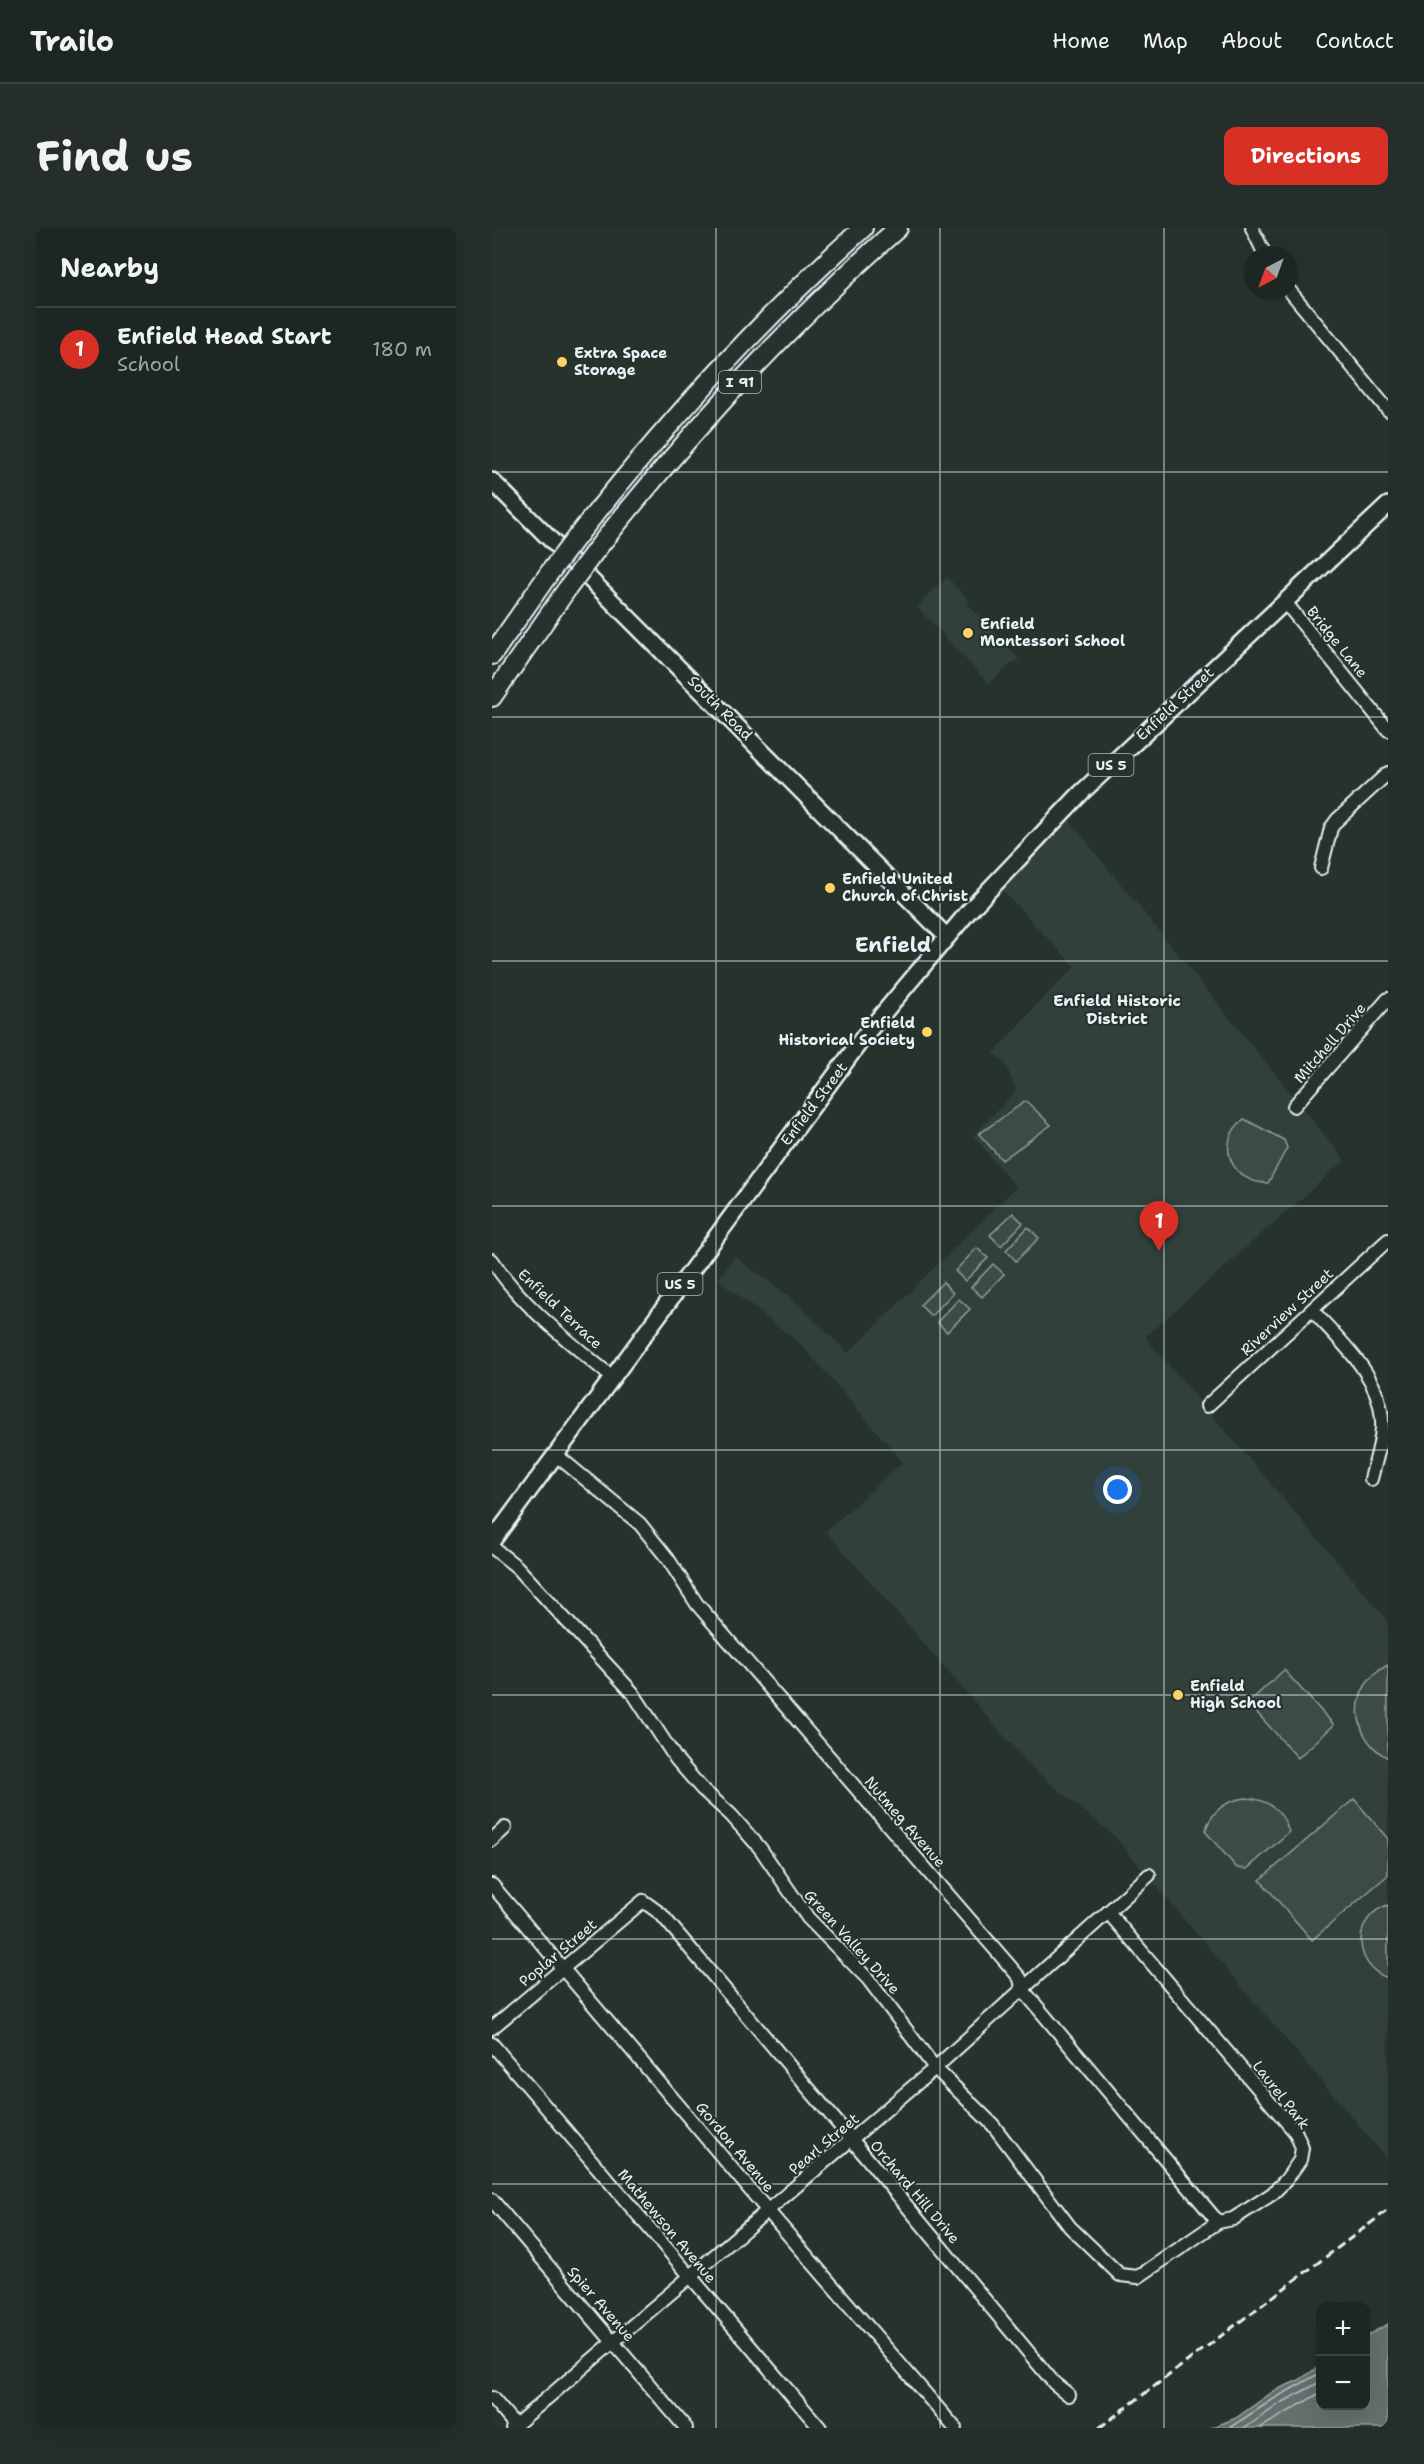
<!DOCTYPE html>
<meta charset="utf-8">
<style>
body{margin:0;font-family:"Shantell Sans",sans-serif;background:#252e2a;color:#f1f3f6}
.controls{position:absolute;right:18px;bottom:18px;display:grid;overflow:hidden;border-radius:12px;box-shadow:0 6px 24px #0002}
.controls button{width:54px;height:54px;display:grid;place-items:center;padding:0;border:0;border-bottom:2px solid #3a4340;background:#1c2622;color:#f1f3f6;font:30px sans-serif}
.compass{position:absolute;left:752px;top:18px;width:54px;height:54px;border-radius:50%;background:#1c2622;box-shadow:0 6px 24px #0002;rotate:221deg}
.you{position:absolute;left:626px;top:1262px;width:21px;height:21px;margin:-15px;border:4px solid #fff;border-radius:50%;background:#1a73e8;box-shadow:0 0 0 9px #1a73e833}
.badge{display:grid;place-items:center;width:39px;height:39px;border-radius:50%;background:#d93025;color:#fff;font-size:20px;font-weight:700}
.pin{position:absolute;translate:-50% -50px;filter:drop-shadow(0 2px 3px #0008)}
.pin::after{content:'';position:absolute;top:32px;width:21px;height:18px;background:inherit;clip-path:polygon(0 0,100% 0,50% 100%)}
.list{margin:0;padding:0;list-style:none}
h2{display:flex;justify-content:space-between;align-items:center;height:78px;margin:0;padding:0 24px;font-size:26px}
h2 small{font-size:20px;font-weight:400;color:#a0a5a5}
.list li{display:grid;grid-template-columns:39px 1fr auto;gap:18px;align-items:center;box-sizing:border-box;height:84px;padding:0 24px;border-top:2px solid #3a4340}
.list b{display:block;font-size:22px;white-space:nowrap}
.list p{margin:0;font-size:20px;white-space:nowrap;color:#a0a5a5}
.list em{font-size:20px;font-style:normal;color:#a0a5a5}
.map{position:relative;flex:none;width:896px;height:2200px;overflow:hidden;border-radius:12px}
header{display:flex;align-items:center;gap:36px;box-sizing:border-box;height:84px;padding:0 30px;background:#1c2622;border-bottom:2px solid #3a4340}
header strong{font-size:28px}
nav{display:flex;gap:33px;margin-inline-start:auto;font-size:21px}
.intro{display:flex;align-items:center;justify-content:space-between;box-sizing:border-box;height:144px;padding:0 36px}
h1{margin:0;font-size:42px}
.button{padding:15px 27px;border-radius:12px;background:#d93025;color:#fff;font-size:21px;font-weight:700}
main{display:flex;gap:36px;padding:0 36px}
aside{flex:1;background:#1c2622;border-radius:12px;box-shadow:0 6px 24px #0002}
.map>svg:first-child{display:block}
.built{fill:#333f3a}
.green{fill:#3e4b47;stroke:#939ea0;stroke-width:1.5}
.water{fill:#636f6d;stroke:#98a3a5;stroke-width:1.5}
.lines{fill:none;stroke-linecap:round;stroke-linejoin:round}
.shore{stroke:#b3bdc0;stroke-width:1.5}
.minor-casing{stroke:#e8f1f8;stroke-width:16}
.major-casing{stroke:#e8f1f8;stroke-width:20}
.highway-casing{stroke:#e8f1f8;stroke-width:22}
.minor{stroke:#26332d;stroke-width:12}
.major{stroke:#26332d;stroke-width:15}
.highway{stroke:#26332d;stroke-width:18}
.rail{stroke:#e8f1f8;stroke-width:3;stroke-dasharray:9 4.5;stroke-linecap:butt}
.highway-bridge-casing{stroke:#e8f1f8;stroke-width:22;stroke-linecap:butt}
.highway-bridge{stroke:#26332d;stroke-width:18}
.grid{fill:none;stroke:#e8f1f8;stroke-width:1.5;stroke-opacity:0.55}
.poi-dot{fill:#ffd166;stroke:#26332d;stroke-width:2}
.labels{text-anchor:middle;dominant-baseline:central;stroke-width:4.5;stroke-linejoin:round;paint-order:stroke}
.shield{fill:#26332d;stroke:#aeb8bb;stroke-width:1.5}
.shield-label{font-size:14px;font-weight:bold;fill:#e8f1f8}
.poi-label{font-size:15px;font-weight:bold;fill:#e8f1f8;stroke:#26332d;text-anchor:start}
.street-label{font-size:15px;fill:#e8f1f8;stroke:#26332d}
.neighbourhood-label{font-size:16px;font-weight:bold;fill:#e8f1f8;stroke:#26332d}
.district-label{font-size:21px;font-weight:bold;fill:#e8f1f8;stroke:#26332d}
</style>
<header>
<strong>Trailo</strong>
<nav><a>Home</a><a>Map</a><a>About</a><a>Contact</a></nav>
</header>
<div class="intro"><h1>Find us</h1><a class="button">Directions</a></div>
<main>
<aside>
<h2>Nearby<small></small></h2>
<ul class="list">
<li><span class="badge">1</span><div><b>Enfield Head Start</b><p>School</p></div><em>180 m</em></li>
</ul>
</aside>
<div class="map">
<svg width="896" height="2200" viewBox="0 0 896 2200">
<rect width="100%" height="100%" fill="#26332d"/>
<filter id="ink" filterUnits="userSpaceOnUse"><feTurbulence type="fractalNoise" baseFrequency=".0167" numOctaves="2"/><feDisplacementMap in="SourceGraphic" scale="12" xChannelSelector="R" yChannelSelector="G"/><feConvolveMatrix kernelMatrix="1 2 1 2 8 2 1 2 1" color-interpolation-filters="sRGB"/></filter>
<g filter="url(#ink)">
<!-- built -->
<g class="built">
<path d="M455,349L477,373L475,375L527,431L516,438L497,456L425,379Z"/>
<path d="M576,591L853,932L653,1109L896,1393V1932L622,1608L540,1540L334,1303L411,1234L309,1116L226,1052L242,1028L298,1069L356,1125L524,959L481,908L524,863L514,837L502,825L552,769L583,739L508,660Z"/>
</g>
<!-- green -->
<g class="green">
<path d="M534,873L559,897L510,932L487,906Z"/>
<path d="M752,891L792,912L795,920L776,955C739,956 722,914 752,891Z"/>
<path d="M521,985L531,995L509,1018L498,1007Z"/>
<path d="M536,999L547,1010L524,1033L514,1022Z"/>
<path d="M485,1020L496,1030L473,1053L463,1043Z"/>
<path d="M501,1036L512,1046L490,1069L479,1059Z"/>
<path d="M451,1054L461,1065L439,1088L428,1077Z"/>
<path d="M467,1071L478,1081L455,1104L445,1094Z"/>
<path d="M896,1437V1530C857,1509 856,1457 896,1437Z"/>
<path d="M792,1442L842,1497L806,1530L756,1475Z"/>
<path d="M754,1570C776,1571 791,1583 797,1604L755,1641L745,1640L713,1603C720,1583 733,1572 754,1570Z"/>
<path d="M862,1571L896,1611V1647L820,1712L768,1652Z"/>
<path d="M896,1677V1750C860,1738 860,1688 896,1677Z"/>
</g>
<!-- water -->
<path class="water" d="M896,2096V2200H719L744,2190L782,2163L807,2152L828,2138V2178H874V2108Z"/>
<g class="lines">
<!-- shore -->
<g class="shore">
<path d="M737,2200L785,2169L828,2145"/>
<path d="M753,2200L789,2175L828,2154"/>
<path d="M768,2200L828,2165"/>
</g>
<defs>
<g id="minor">
<path d="M760,0L773,27"/>
<path d="M797,62L896,182"/>
<path d="M793,374L896,502"/>
<path d="M829,640L839,600L845,592L896,545"/>
<path d="M802,878L896,771"/>
<path d="M0,1032C28,1077 79,1115 120,1149"/>
<path d="M820,1082C848,1113 887,1146 890,1191C891,1211 884,1231 879,1251"/>
<path d="M715,1178L896,1012"/>
<path d="M63,1226L148,1296L176,1331L205,1376L528,1750L530,1761L536,1768L726,1994"/>
<path d="M0,1319L25,1339L141,1465L184,1531L210,1561L239,1587L268,1620L316,1690L376,1751L443,1840L501,1897L578,1999L628,2047L646,2049L726,1994L741,1991L780,1966L794,1952L808,1932L810,1920L804,1905L616,1684"/>
<path d="M0,1612L13,1600"/>
<path d="M0,1657L276,1983L463,2200"/>
<path d="M0,1800L151,1673L169,1686L360,1912L562,2155L577,2167"/>
<path d="M0,1816L328,2200"/>
<path d="M0,1972L194,2200"/>
<path d="M0,2170L23,2197"/>
<path d="M20,2200L443,1840L657,1647"/>
</g>
<g id="major">
<path d="M0,253L455,709"/>
<path d="M0,1313L373,807L477,683L589,565L896,277"/>
</g>
<g id="highway">
<path d="M87,306C174,196 267,93 371,0"/>
<path d="M104,322C196,206 295,98 406,0"/>
<path d="M0,427L58,344"/>
<path d="M0,469L75,361"/>
</g>
</defs>
<!-- minor casing -->
<use href="#minor" class="minor-casing"/>
<!-- major casing -->
<use href="#major" class="major-casing"/>
<!-- highway casing -->
<use href="#highway" class="highway-casing"/>
<!-- minor -->
<use href="#minor" class="minor"/>
<!-- major -->
<use href="#major" class="major"/>
<!-- highway -->
<use href="#highway" class="highway"/>
<!-- rail -->
<path class="rail" d="M607,2200L896,1982"/>
<defs>
<g id="highway-bridge">
<path d="M58,344L87,306"/>
<path d="M75,361L104,322"/>
</g>
</defs>
<!-- highway-bridge casing -->
<use href="#highway-bridge" class="highway-bridge-casing"/>
<!-- highway-bridge -->
<use href="#highway-bridge" class="highway-bridge"/>
</g>
</g>
<!-- grid -->
<path class="grid" d="M224,0V2200M448,0V2200M672,0V2200M0,244H896M0,489H896M0,733H896M0,978H896M0,1222H896M0,1467H896M0,1711H896M0,1956H896"/>
<!-- markers -->
<g class="poi-dot">
<circle cx="70" cy="134" r="6"/>
<circle cx="476" cy="405" r="6"/>
<circle cx="338" cy="660" r="6"/>
<circle cx="435" cy="804" r="6"/>
<circle cx="686" cy="1467" r="6"/>
</g>
<g class="labels">
<!-- shield labels -->
<g class="shield">
<rect x="227" y="143" width="42" height="22" rx="4.5"/>
<rect x="596.5" y="526" width="45" height="22" rx="4.5"/>
<rect x="165.5" y="1045" width="45" height="22" rx="4.5"/>
</g>
<g class="shield-label">
<text x="248" y="154">I 91</text>
<text x="619" y="537">US 5</text>
<text x="188" y="1056">US 5</text>
</g>
<!-- poi labels -->
<g class="poi-label">
<text x="82" y="125">Extra Space<tspan x="82" dy="17">Storage</tspan></text>
<text x="488" y="396">Enfield<tspan x="488" dy="17">Montessori School</tspan></text>
<text x="350" y="651">Enfield United<tspan x="350" dy="17">Church of Christ</tspan></text>
<text x="423" y="795" text-anchor="end">Enfield<tspan x="423" dy="17">Historical Society</tspan></text>
<text x="698" y="1458">Enfield<tspan x="698" dy="17">High School</tspan></text>
</g>
<!-- street labels -->
<g class="street-label">
<text transform="translate(845 414) rotate(51)">Bridge Lane</text>
<text transform="translate(683 476) rotate(-43)">Enfield Street</text>
<text transform="translate(228 480) rotate(45)">South Road</text>
<text transform="translate(838 815) rotate(-49)">Mitchell Drive</text>
<text transform="translate(322 876) rotate(-53)">Enfield Street</text>
<text transform="translate(68 1081) rotate(43)">Enfield Terrace</text>
<text transform="translate(795 1084) rotate(-43)">Riverview Street</text>
<text transform="translate(413 1594) rotate(49)">Nutmeg Avenue</text>
<text transform="translate(360 1714) rotate(48)">Green Valley Drive</text>
<text transform="translate(66 1725) rotate(-40)">Poplar Street</text>
<text transform="translate(789 1867) rotate(52)">Laurel Park</text>
<text transform="translate(332 1916) rotate(-40)">Pearl Street</text>
<text transform="translate(243 1919) rotate(50)">Gordon Avenue</text>
<text transform="translate(423 1964) rotate(50)">Orchard Hill Drive</text>
<text transform="translate(175 1998) rotate(50)">Mathewson Avenue</text>
<text transform="translate(109 2076) rotate(49)">Spier Avenue</text>
</g>
<!-- neighbourhood labels -->
<g class="neighbourhood-label">
<text x="625" y="772">Enfield Historic<tspan x="625" dy="18">District</tspan></text>
</g>
<!-- district labels -->
<g class="district-label">
<text x="401" y="717">Enfield</text>
</g>
</g>
</svg>
<div class="controls">
<button>+</button>
<button>−</button>
</div>
<svg class="compass" viewBox="-18 -18 36 36"><path d="M0-13l5 13h-10z" fill="#e53935"/><path d="M0 13l5-13h-10z" fill="#a0a5a5"/></svg>
<div class="you"></div>
<div class="pin badge" style="left:667px;top:1023px">1</div>
</div>
</main>
